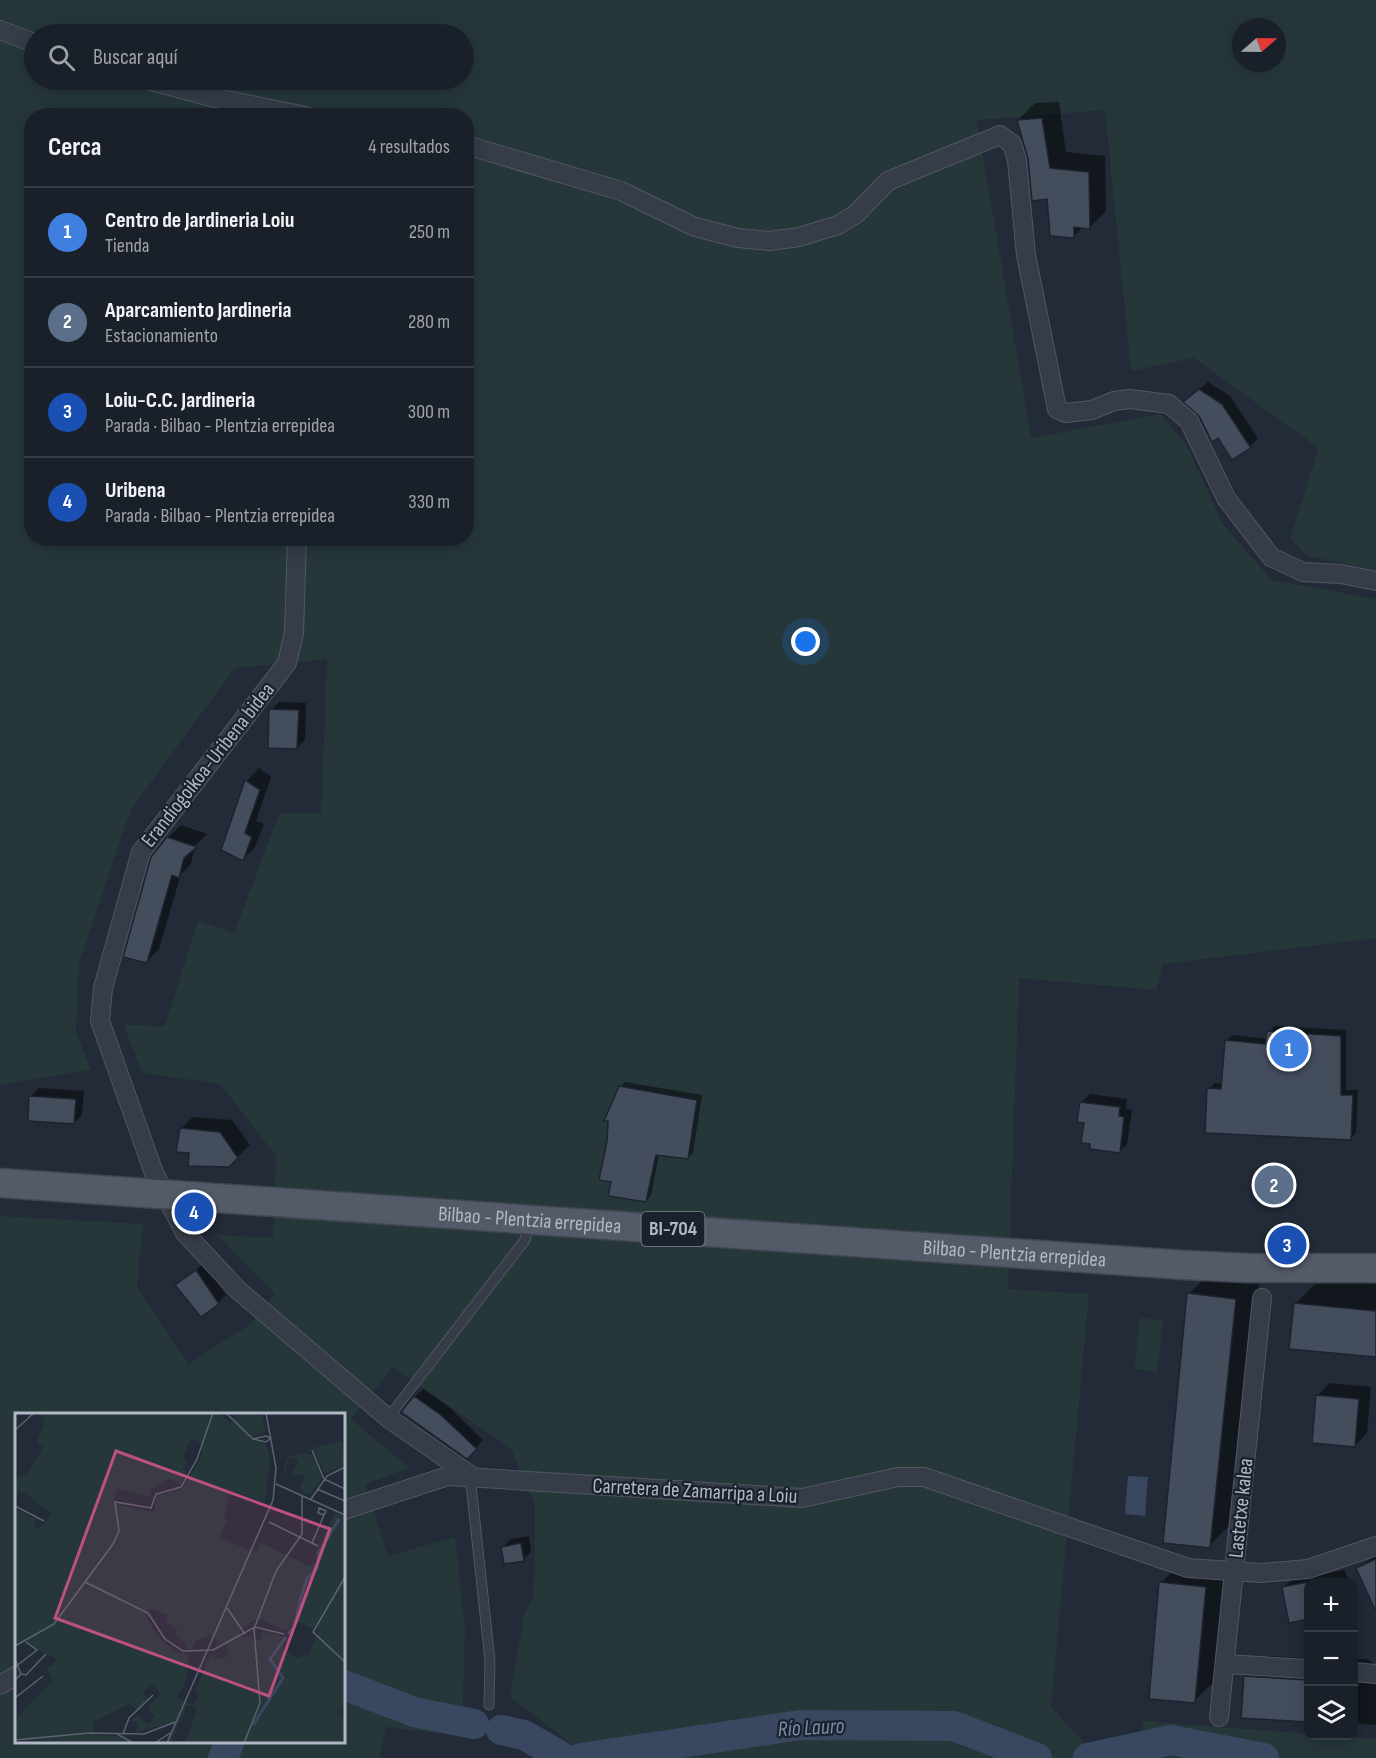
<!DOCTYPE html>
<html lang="es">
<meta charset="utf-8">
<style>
body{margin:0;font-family:"Sofia Sans Condensed",sans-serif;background:#232832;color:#f1f3f6}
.controls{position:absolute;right:18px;bottom:18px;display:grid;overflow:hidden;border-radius:12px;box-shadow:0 3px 15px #0003}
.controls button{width:54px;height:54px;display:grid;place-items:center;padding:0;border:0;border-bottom:2px solid #383e47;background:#1a202a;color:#f1f3f6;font:30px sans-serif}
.compass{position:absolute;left:1232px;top:18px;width:54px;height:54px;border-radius:50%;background:#1a202a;box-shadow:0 3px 15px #0003;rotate:70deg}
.you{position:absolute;left:806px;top:642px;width:21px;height:21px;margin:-15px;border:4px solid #fff;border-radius:50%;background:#1a73e8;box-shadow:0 0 0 9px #1a73e833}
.badge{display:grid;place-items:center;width:39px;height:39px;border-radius:50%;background:#ea580c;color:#fff;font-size:20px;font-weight:700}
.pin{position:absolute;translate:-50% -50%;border:3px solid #fff;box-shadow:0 2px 6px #0006}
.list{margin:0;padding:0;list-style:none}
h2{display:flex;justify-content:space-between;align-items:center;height:78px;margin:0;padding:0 24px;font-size:26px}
h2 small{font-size:20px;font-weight:400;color:#9fa3a8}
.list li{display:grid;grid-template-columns:39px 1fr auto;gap:18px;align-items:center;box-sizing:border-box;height:90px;padding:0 24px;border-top:2px solid #383e47}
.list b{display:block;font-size:22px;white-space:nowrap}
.list p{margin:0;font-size:20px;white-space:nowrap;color:#9fa3a8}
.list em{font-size:20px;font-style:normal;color:#9fa3a8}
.icon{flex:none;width:33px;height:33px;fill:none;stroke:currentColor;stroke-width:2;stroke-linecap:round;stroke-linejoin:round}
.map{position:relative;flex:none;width:1376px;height:1758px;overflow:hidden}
.search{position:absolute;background:#1a202a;box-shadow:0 3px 15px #0003;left:24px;top:24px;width:450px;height:66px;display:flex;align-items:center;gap:15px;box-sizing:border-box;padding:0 21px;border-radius:33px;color:#9fa3a8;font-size:22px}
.panel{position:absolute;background:#1a202a;box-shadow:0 3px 15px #0003;left:24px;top:108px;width:450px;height:438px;border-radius:24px}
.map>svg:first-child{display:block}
.green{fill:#26373a;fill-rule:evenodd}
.water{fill:#394760}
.shadow{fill:#0007}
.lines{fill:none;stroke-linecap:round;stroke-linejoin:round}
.river{stroke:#394760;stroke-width:30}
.building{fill:#444d5c;stroke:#1d232f;stroke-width:1.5}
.lane-casing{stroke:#515763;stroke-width:11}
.street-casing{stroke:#515763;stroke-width:20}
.primary-casing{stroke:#3f4551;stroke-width:31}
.lane{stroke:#363c48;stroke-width:9}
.street{stroke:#363c48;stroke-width:18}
.primary{stroke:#545b68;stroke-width:28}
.labels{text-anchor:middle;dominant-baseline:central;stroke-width:4.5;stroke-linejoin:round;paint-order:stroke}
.shield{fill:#1b212d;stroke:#848a97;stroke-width:1.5}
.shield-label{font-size:20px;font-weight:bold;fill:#b1b7c4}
.street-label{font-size:21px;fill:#b1b7c4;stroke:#1b212d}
.water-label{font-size:22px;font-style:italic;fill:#7b8caa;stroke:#1b212d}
.inset-river{fill:none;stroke:#394760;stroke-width:3}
.inset-road{fill:none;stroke:#5c6270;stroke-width:1.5}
.view{fill:#bc5080;fill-opacity:0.15;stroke:#bc5080;stroke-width:3}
.inset-edge{fill:none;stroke:#b1b7c4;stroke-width:3}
</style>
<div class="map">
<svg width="1376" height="1758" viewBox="0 0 1376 1758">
<rect width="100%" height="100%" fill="#232a38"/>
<!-- green -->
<g class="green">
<path d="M0,0H1376V570L1307,556L1290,538L1319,448L1194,358L1131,371L1105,110L977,120L1031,438L1160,414L1186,444L1224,526L1272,580L1376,599V938L1163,964L1156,990L1019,978L1008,1289L1089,1294L1051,1707L1099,1758H591L510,1697L524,1615L534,1596L535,1505L511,1449L393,1367L351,1419L409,1468L365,1484L388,1556L455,1537L465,1628L462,1736L386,1727L379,1758H0V1216L143,1224L137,1287L188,1364L252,1323L275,1294L218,1235L273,1238L276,1156L220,1084L142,1073L124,1025L165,1026L198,921L234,933L279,814H321L327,659L235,668L131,809L79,964L76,1031L91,1070L0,1085ZM1241,27H1277V63H1241ZM34,34H464V80H34ZM32,116H466V538H32ZM16,1414H344V1742H16Z"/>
<path d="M1140,1318L1163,1321L1157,1372L1134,1369Z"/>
<path d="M1142,1721L1376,1739V1758H1140Z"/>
</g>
<!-- water -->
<path class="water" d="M1128,1476L1148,1477L1145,1516L1125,1514Z"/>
<!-- shadow -->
<g class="shadow">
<path d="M1059,102L1066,152L1105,156L1106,211L1089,228L1083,227L1074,236L1049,197L1030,158L1018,120L1035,103Z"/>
<path d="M1208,382L1230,396L1258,438L1250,446L1193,394Z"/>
<path d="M279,702L306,703L305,740L297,748L271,710Z"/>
<path d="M259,768L271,777L256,821L264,824L255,847L242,860L223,849L247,781Z"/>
<path d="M181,825L207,834L195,846L191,864L181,874L159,949L147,961L168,838Z"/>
<path d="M1275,1026L1346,1030V1090H1358L1356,1133L1350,1139L1209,1089L1215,1083L1223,1084L1227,1040L1233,1035L1268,1039L1269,1032Z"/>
<path d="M625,1082L702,1095L693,1153L688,1158L659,1154L651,1195L646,1200L613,1181L620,1087Z"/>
<path d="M39,1088L84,1091L82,1115L74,1123L31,1096Z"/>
<path d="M1090,1094L1127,1099L1126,1109L1132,1110L1127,1144L1119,1152L1085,1122L1082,1102Z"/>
<path d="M193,1117L232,1120L250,1145L229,1165L181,1129Z"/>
<path d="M204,1263L226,1295L218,1303L177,1285Z"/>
<path d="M1214,1269L1260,1274L1234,1521L1209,1546L1189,1294Z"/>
<path d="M1320,1279L1376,1284V1356L1295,1304Z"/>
<path d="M1330,1383L1371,1387L1367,1433L1355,1446L1317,1396Z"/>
<path d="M423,1389L449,1407L483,1440L475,1449L415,1397Z"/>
<path d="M529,1536L531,1552L523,1560L503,1547L511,1539Z"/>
<path d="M1376,1555V1607L1357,1569Z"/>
<path d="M1186,1558L1230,1562L1219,1677L1194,1701L1161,1583Z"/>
<path d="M1345,1570L1348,1582H1308V1618L1290,1621L1284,1587L1292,1579Z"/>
<path d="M1266,1656L1308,1658V1720L1243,1716L1245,1677Z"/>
<path d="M1354,1659H1367L1373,1663V1669L1376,1670V1725L1354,1723Z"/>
</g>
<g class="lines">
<!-- river -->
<g class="river">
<path d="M344,1685L414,1712L474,1724"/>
<path d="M501,1730L524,1735L564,1758"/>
<path d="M223,1758L229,1742"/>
<path d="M581,1758L800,1725L954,1726L1037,1758"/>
<path d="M1088,1758L1171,1740L1264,1758"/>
</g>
</g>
<!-- building -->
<g class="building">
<path d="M1042,118L1050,168L1089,172L1090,229L1074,227V238L1050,236L1047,199L1032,201L1028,159L1017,120Z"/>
<path d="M1199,389L1222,404L1251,448L1232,460L1218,438L1212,442L1199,416L1183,402Z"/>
<path d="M269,709L299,710L297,749L268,748Z"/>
<path d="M245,780L260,790L245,833L252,837L243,861L221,850Z"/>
<path d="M167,837L197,847L184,858L179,878L172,875L147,963L123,957L151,857Z"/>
<path d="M1267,1031L1341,1036V1095H1353L1351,1140L1205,1133L1207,1088L1221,1089L1225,1040L1265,1044Z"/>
<path d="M619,1086L697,1100L688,1159L656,1155L646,1202L608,1196L611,1182L599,1180L607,1141L608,1121H604Z"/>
<path d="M29,1096L76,1099L74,1124L28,1121Z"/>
<path d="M1080,1102L1120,1107L1119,1116L1124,1117L1120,1153L1090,1149V1144L1081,1143L1084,1123L1077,1122Z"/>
<path d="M180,1128L220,1132L238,1158L229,1167L188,1166L189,1153L176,1152Z"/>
<path d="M196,1270L219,1304L201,1317L175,1285Z"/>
<path d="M1187,1293L1236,1299L1210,1548L1163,1543Z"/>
<path d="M1294,1303L1376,1311V1357L1289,1349Z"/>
<path d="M1316,1395L1359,1399L1355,1447L1312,1443Z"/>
<path d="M414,1396L441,1415L477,1449L467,1459L401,1412Z"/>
<path d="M521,1543L524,1561L504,1564L501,1547Z"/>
<path d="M1376,1559V1612L1356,1568Z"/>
<path d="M1159,1582L1206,1587L1195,1703L1149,1699Z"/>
<path d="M1308,1582V1619L1289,1623L1282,1587Z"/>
<path d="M1244,1676L1308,1680V1722L1241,1718Z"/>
</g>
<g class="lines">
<defs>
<g id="lane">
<path d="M388,1418L525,1240L529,1222"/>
<path d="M470,1475L490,1661L489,1705"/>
</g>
<g id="street">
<path d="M0,30L34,43"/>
<path d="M148,80L211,97L306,116"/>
<path d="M466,145L621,191L695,227L738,238L769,241L799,237L838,225L856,214L888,181L1000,135L1012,144L1017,160L1026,255L1057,409L1066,413L1092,410L1114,401L1130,399L1169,404L1189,421L1226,498L1271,557L1303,572L1341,574L1376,581"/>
<path d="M297,538L294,633L287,663L141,852L103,988L100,1021L154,1173L185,1233L238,1290L388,1418L470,1475"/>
<path d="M344,1510L448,1476L802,1498L898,1477H924L1188,1568L1261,1573L1308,1569L1376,1546"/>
<path d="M1225,1664L1308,1669"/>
<path d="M1354,1672L1376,1674"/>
<path d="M0,1685L16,1676"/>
<path d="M1219,1717L1262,1298"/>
</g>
<g id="primary">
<path id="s1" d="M0,1183L1184,1265L1247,1268H1376"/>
</g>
</defs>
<!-- lane casing -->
<use href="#lane" class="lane-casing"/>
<!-- street casing -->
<use href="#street" class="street-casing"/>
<!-- primary casing -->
<use href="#primary" class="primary-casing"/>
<!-- lane -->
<use href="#lane" class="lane"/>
<!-- street -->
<use href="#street" class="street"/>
<!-- primary -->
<use href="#primary" class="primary"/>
</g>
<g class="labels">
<!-- shield labels -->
<rect class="shield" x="641.5" y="1212" width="63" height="34" rx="4.5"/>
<g class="shield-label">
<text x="673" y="1229">BI-704</text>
</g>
<!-- street labels -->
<g class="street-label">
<text transform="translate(208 765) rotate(-52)">Erandiogoikoa-Uribena bidea</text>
<text stroke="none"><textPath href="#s1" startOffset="531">Bilbao - Plentzia errepidea</textPath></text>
<text stroke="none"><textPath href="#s1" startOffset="1017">Bilbao - Plentzia errepidea</textPath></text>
<text transform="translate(695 1491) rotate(3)">Carretera de Zamarripa a Loiu</text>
<text transform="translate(1241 1508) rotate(-84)">Lastetxe kalea</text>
</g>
<!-- water labels -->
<g class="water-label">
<text transform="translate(811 1728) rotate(-3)">Río Lauro</text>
</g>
</g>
<!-- overview -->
<g transform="translate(15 1413)">
<rect width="330" height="330" fill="#232a38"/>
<path d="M23,0H204L215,10L225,0H247L250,19L236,24L251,32L255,44L250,89L215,78L209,106L212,108L204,124L241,140L246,130L294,153L303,149L305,145L300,142L320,99L330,105V292L322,299L330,306V330H170L182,298L179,293H172L156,330H150L160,308L121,320L123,311L116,307L123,302L133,311L140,304L132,294L146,281L138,271L128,280L133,286L121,297L114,291L77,310L81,321L102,323L115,330L0,327V307L38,268L31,253L36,254L42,246L7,229L0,231V97L21,106L19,111L24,116L37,101L11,81L4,79L0,90V67L13,59L28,34L22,29L30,7ZM176,25L188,31L186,44L167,76L142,82L139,99L98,91L102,76L135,84L136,76L153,65L165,71L172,59L168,56L172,48L168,45ZM134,195L153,202L151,207L163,218L161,222L172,231L170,236H177L182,227L193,223L203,227L200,234L209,229L212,233L214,243L203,246L195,242L180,278L184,281L179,292L162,284L172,266L174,242L161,239L144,225L132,206ZM239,207H247L269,218L284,209L303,219L294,240L283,245L267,235L272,226L259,221L247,218L246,227H237V221L228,225L224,218ZM327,28L330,51L310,61L298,35ZM291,40L298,42L307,65L295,82L284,77L290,63L276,61L284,47L275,44L269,59L272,61L269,60V53L274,43Z" fill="#26373a" fill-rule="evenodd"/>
<path class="inset-river" d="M273,221L279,214L286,184L292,166L302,155L304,140L324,106M238,312L268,265L255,246L271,224"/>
<path class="inset-road" d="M211,0L238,26M0,17L19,0M251,23L256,25L251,29L238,26ZM297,37L309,66L330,76M261,71L330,102M302,76L330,88M296,86L312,63L330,54M0,93L29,108M304,95L311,98L309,102L303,100ZM254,109L303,133M297,130L309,102M330,164L298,219L330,249M70,169L133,200L150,226L168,238L198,237L240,214L269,221M212,195L230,221M0,233L39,211L98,131L104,118L100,89L136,95L141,81L166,74L182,46L198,0M0,246L6,261L0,267M0,254L22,237L11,229M6,261L11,262L31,241M0,285L28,263M102,321L118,330M108,321L114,305L138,282M0,327L74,320L129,321L160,309M140,330L155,320M152,330L258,87L261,55L251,0M229,330L245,290L239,216L261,158L287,121V83"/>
<path class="view" d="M101,38L315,116L254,283L40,205Z"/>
<rect width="330" height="330" class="inset-edge"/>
</g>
</svg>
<div class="controls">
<button>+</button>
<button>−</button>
<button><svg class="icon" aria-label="layers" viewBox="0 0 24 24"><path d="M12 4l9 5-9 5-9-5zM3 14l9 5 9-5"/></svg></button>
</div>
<svg class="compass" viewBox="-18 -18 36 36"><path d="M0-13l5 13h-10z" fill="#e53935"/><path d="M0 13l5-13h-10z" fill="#9fa3a8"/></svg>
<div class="you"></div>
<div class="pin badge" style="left:1289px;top:1049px;background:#3f7fe0">1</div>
<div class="pin badge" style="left:1274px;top:1185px;background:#5c6f8a">2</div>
<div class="pin badge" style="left:1287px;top:1245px;background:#1a4fb4">3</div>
<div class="pin badge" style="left:194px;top:1212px;background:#1a4fb4">4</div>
<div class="search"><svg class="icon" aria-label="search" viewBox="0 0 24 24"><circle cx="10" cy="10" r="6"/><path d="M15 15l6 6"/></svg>Buscar aquí</div>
<section class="panel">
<h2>Cerca<small>4 resultados</small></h2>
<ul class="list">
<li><span class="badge" style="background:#3f7fe0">1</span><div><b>Centro de Jardineria Loiu</b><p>Tienda</p></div><em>250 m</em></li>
<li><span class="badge" style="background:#5c6f8a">2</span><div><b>Aparcamiento Jardineria</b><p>Estacionamiento</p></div><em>280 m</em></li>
<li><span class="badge" style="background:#1a4fb4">3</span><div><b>Loiu-C.C. Jardineria</b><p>Parada · Bilbao - Plentzia errepidea</p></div><em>300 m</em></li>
<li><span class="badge" style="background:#1a4fb4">4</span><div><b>Uribena</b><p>Parada · Bilbao - Plentzia errepidea</p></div><em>330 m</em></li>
</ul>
</section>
</div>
